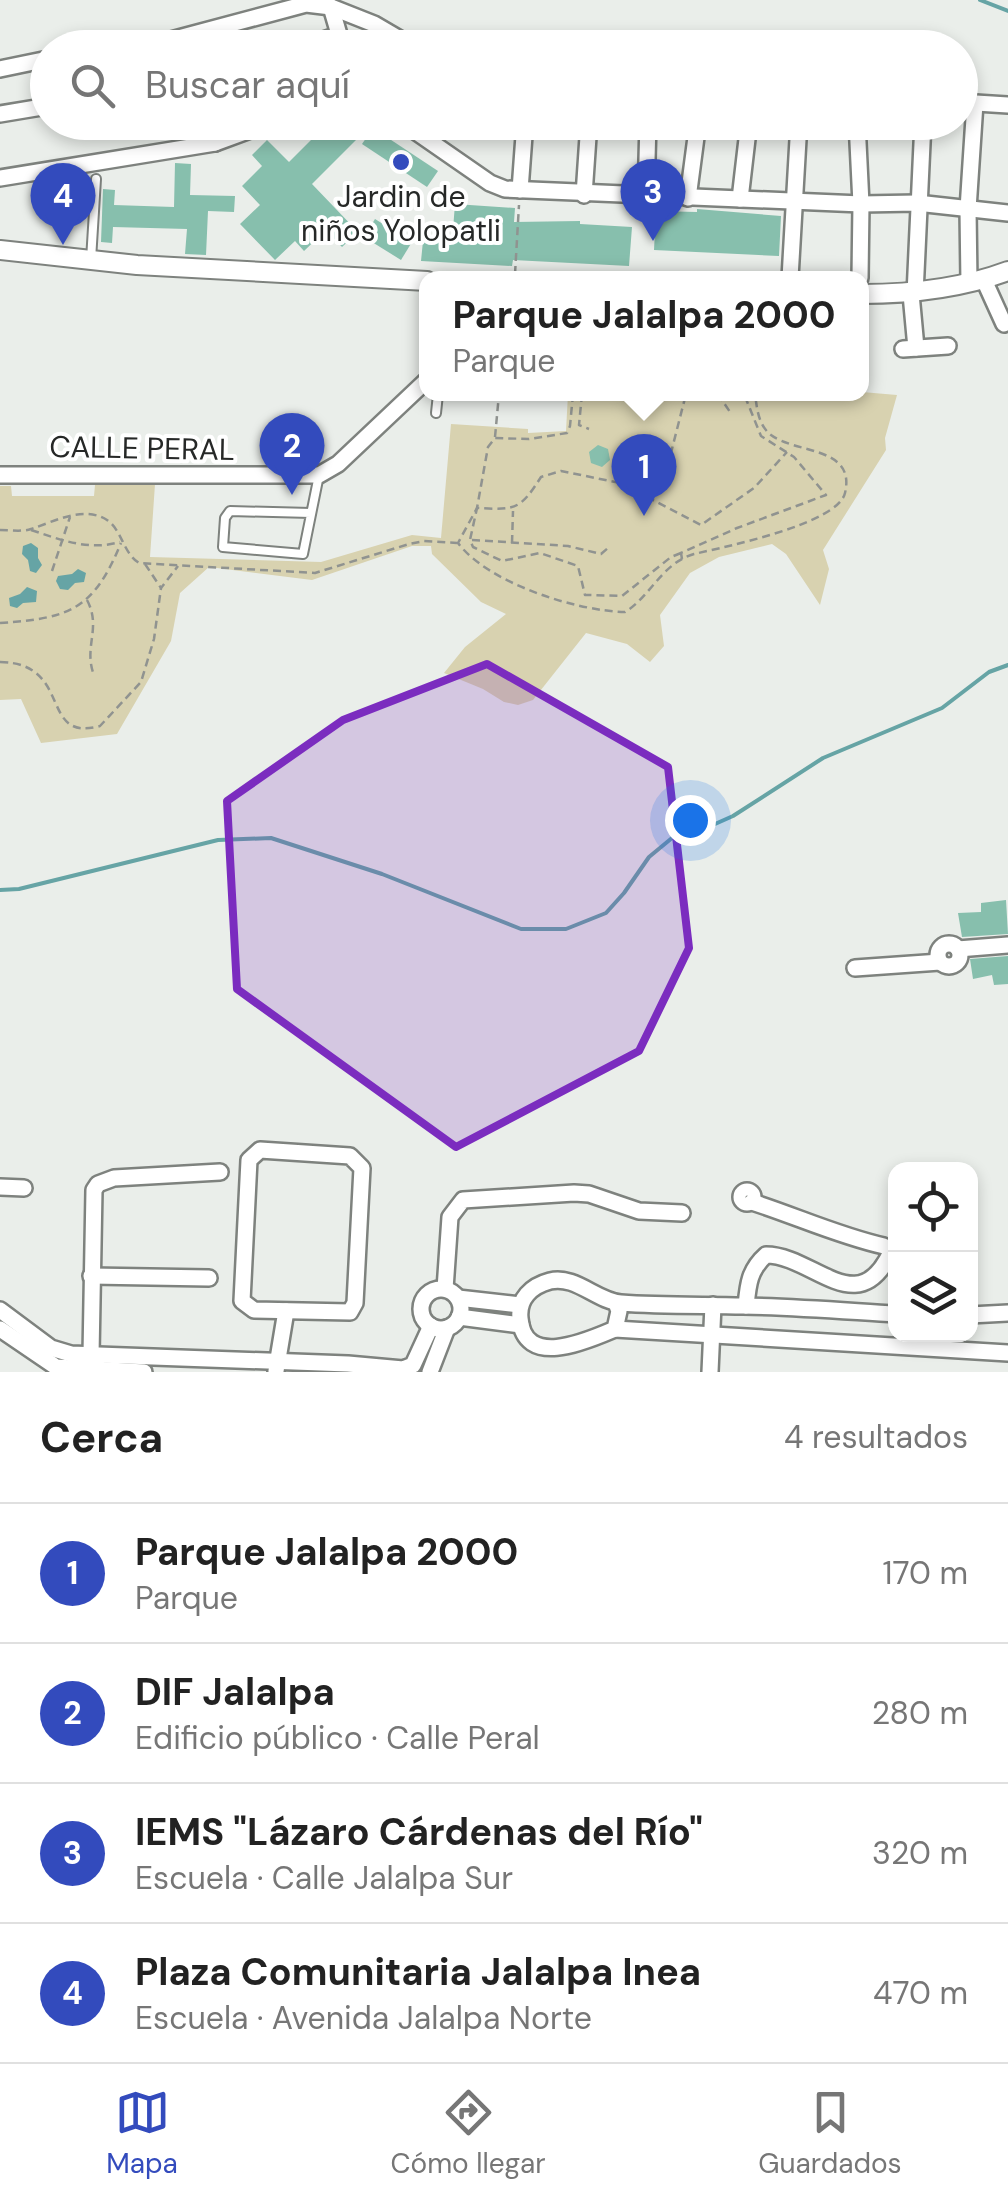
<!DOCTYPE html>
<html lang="es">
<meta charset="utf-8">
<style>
body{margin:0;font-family:"DM Sans",sans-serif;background:#f2f2f2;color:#222}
.controls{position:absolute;right:30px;bottom:30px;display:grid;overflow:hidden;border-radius:20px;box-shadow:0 5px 15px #0003}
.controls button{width:90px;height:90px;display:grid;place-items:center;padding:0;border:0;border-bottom:2px solid #e0e0e0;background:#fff;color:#222;font:50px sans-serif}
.you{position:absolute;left:690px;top:820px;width:35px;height:35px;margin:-25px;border:8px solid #fff;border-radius:50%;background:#1a73e8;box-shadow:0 0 0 15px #1a73e833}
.badge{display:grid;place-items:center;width:65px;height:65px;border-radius:50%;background:#334bbd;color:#fff;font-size:32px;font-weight:700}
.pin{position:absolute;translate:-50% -82px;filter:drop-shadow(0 2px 5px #0008)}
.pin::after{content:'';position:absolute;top:52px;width:35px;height:30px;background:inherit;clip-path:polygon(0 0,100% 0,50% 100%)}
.popup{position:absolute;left:419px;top:271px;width:450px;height:130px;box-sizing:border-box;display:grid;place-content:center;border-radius:20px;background:#fff;filter:drop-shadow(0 2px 8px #0005);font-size:32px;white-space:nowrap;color:#767676}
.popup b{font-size:38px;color:#222}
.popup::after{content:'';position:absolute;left:50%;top:100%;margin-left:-20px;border:20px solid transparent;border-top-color:#fff}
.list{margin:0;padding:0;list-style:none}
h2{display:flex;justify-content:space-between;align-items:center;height:130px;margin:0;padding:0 40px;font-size:42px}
h2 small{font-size:32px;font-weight:400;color:#767676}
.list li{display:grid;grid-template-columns:65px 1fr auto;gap:30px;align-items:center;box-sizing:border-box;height:140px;padding:0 40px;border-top:2px solid #e0e0e0}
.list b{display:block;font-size:38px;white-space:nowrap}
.list p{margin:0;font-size:32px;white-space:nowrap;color:#767676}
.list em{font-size:32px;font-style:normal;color:#767676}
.icon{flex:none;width:55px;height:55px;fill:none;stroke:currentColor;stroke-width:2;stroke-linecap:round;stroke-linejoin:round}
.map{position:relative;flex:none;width:1008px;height:1372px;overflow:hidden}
.search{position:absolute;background:#fff;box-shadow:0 5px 15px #0003;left:30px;right:30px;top:30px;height:110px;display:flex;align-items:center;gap:25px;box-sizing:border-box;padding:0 35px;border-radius:55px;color:#767676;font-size:38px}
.sheet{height:690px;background:#fff}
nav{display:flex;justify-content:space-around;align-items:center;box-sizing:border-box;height:140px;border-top:2px solid #e0e0e0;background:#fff;font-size:28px;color:#767676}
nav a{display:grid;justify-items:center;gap:5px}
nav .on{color:#334bbd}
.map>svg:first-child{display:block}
.green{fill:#d8d2b0}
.water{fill:#66a4a5}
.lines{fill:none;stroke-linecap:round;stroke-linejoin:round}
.stream{stroke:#66a4a5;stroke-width:4}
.building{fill:#87bfad}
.service-casing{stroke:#7e827e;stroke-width:12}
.minor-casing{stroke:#7e827e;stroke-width:20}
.tertiary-casing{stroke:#7e827e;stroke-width:22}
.path{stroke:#909390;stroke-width:2.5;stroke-dasharray:8 5;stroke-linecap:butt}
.service{stroke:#fff;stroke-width:8}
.minor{stroke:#fff;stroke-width:15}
.tertiary{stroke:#fff;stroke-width:18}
.marked{fill:#7b2cbf;fill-opacity:0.2;stroke:#7b2cbf;stroke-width:8;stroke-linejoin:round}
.poi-dot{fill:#334bbd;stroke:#fff;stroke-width:4}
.labels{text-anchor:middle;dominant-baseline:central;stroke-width:8;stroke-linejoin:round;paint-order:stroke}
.poi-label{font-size:30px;fill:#262827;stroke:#fff}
.street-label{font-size:30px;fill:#262827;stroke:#fff}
</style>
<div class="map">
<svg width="1008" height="1372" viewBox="0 0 1008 1372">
<rect width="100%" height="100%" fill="#eaeeea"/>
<!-- green -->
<path class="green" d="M862,392L897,395L885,438L886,450L823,550L829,569L820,605L786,554L772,544L719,557L690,573L660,615L664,646L650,662L627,644L586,633L533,700L518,705L504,702L483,689L444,673L465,647L506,614L481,602L432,554L431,546H412L312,580L209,567L180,593L171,641L117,734L41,743L21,699L0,700V486H11L12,496H94L95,485L155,484L150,557L321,562L412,535L441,538L451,424L528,429V433L566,431L568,394Z"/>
<!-- water -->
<g class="water">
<path d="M31,543L38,548V558L42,565L36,573L30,571L28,560L22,554L23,546Z"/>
<path d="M78,569L86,573L84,582L75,583L68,590L60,589L56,581L58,576L72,574Z"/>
<path d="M27,587L37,591L36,602L23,603L17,608L10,606L9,598L20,594Z"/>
</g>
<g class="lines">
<!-- stream -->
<g class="stream">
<path d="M980,0L1008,11"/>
<path d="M0,890L19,889L218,840L271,838L382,874L521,929H566L606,913L624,893L649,857L672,838L697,832L733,816L823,758L942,708L989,672L1008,665"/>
</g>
</g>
<!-- building -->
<g class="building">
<path d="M329,122H345L359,137L312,184L358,232L342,247L326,230L304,251L295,241L275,260L240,224L260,205L242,186L262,166L252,155L267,140L289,162Z"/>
<path d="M373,128L438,171L427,187L362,144Z"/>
<path d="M175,163L191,164L190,195L235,196L234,212L208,211L206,255L185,254L187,229L113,227L112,243L101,242L103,189L115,190L114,205L174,207Z"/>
<path d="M455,204L515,208L514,222L580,221V224L632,227L629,266L513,260L512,266L421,261L423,241L452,242Z"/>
<path d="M697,209L781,216L779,256L654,250L656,211L697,212Z"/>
<path d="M375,219L412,242L401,260L364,237Z"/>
<path d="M598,445L608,449L610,460L602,467L591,463L589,452Z"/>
<path d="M1006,900L1008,934L962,937L958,913L981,912V903Z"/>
<path d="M1008,956V984L994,985L992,975L973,979L970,959Z"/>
</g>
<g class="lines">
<defs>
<g id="service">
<path d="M91,260L96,179"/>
<path d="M436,413L438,394"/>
<path d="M311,513L230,511L225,518L223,547L303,554L319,475"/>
<path d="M970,1227H972"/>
</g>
<g id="minor">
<path d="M331,7L343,48"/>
<path d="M120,48L171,40L306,4L331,7L374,24L415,48"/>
<path d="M300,48L338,35"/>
<path d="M0,69L48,59"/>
<path d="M960,102L1008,105"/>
<path d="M0,114L48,106"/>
<path d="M208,122L215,143"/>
<path d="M402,122L490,183L505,189L861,204L917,203L1008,213"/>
<path d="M857,122L861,204L860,278"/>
<path d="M0,178L215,143L272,122"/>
<path d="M520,190L525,122"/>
<path d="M584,195L589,122"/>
<path d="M646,197L648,122"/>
<path d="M688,198L698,122"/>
<path d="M740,199L749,122"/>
<path d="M790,278L799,122"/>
<path d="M984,280L1004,324"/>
<path d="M969,283L968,209L975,103"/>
<path d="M911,294L916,348"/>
<path d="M915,294L923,122"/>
<path d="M903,349L948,346"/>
<path d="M0,475H319L338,464L427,380"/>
<circle cx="949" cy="955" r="11"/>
<path d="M958,949L1008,945"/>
<path d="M855,968L940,962"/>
<path d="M260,1150L350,1156L362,1168L355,1303L350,1312L254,1310L242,1301L249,1160Z"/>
<path d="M0,1187L24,1188"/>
<circle cx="747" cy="1197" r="6"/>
<path d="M752,1202C796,1216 839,1236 884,1246"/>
<path d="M91,1276L209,1278"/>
<path d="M445,1289L450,1217L463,1200L574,1193L589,1194L639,1211L682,1213"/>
<circle cx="441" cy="1309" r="20"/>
<path d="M458,1298L520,1305"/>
<path d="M616,1303L619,1311L615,1329C589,1340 524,1370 520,1318C518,1299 531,1286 550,1281C576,1275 596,1301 621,1303C661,1306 703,1305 743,1306C794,1307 845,1311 896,1314"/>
<path d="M746,1306C748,1285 749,1270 766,1255C813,1255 858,1323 891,1252"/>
<path d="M0,1310L51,1348L71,1354L348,1364L403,1369L413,1365L431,1326"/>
<path d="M970,1315L1008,1313"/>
<path d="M459,1317L521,1325"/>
<path d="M0,1329L56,1367L144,1372"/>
<path d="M615,1329L1008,1353"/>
<path d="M100,1370L91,1355L94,1190L98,1184L114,1178L220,1172"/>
<path d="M276,1371L286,1311"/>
<path d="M430,1372L447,1328"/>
<path d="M710,1372L713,1305"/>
</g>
<g id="tertiary">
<path d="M0,250L137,265L427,281"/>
<path d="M862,294C912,294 960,289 1008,271"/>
</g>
</defs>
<!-- service casing -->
<use href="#service" class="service-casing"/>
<!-- minor casing -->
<use href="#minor" class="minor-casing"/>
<!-- tertiary casing -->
<use href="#tertiary" class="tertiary-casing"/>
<!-- path -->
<g class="path">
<path d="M515,274L519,205"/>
<path d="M573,394L570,426L567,433L529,439L495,438L488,447L477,508L458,543C488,583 576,611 625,612C651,596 662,563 694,554C724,547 838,524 845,493C856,446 796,454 771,435C758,425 757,408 755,394"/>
<path d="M582,394L579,425L589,429"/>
<path d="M692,394L696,399L709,395L722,400L730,412"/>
<path d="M495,437L499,394"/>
<path d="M661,492L686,394"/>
<path d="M0,530C10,530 22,532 31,529C53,522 84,505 107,520C122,530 123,553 139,563L315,573L409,544L424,541L457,543"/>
<path d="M31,530C62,540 88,551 120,542"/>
<path d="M472,540L568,546L601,554L608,548"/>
<path d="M512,543L513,511"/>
<path d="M681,553L671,557L622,596L589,595H585L578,566L540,553L502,561L473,547L470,540L477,508C516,510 520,510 541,477L561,471L620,483L701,525L754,488L787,452"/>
<path d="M682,559L681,553L737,528L826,495L794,457L761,436L744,394"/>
<path d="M145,564L161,588L178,566"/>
<path d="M52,571L70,517"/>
<path d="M87,600C102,628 83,647 94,675"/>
<path d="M0,623C69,618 93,611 121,543"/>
<path d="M0,662C74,663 38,743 100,726L141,682L154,639L161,588"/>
</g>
<!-- service -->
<use href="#service" class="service"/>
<!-- minor -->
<use href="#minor" class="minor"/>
<!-- tertiary -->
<use href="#tertiary" class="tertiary"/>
</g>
<!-- marked area -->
<path class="marked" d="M487,664L668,767L689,948L639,1051L456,1147L237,989L227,801L343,720Z"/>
<!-- markers -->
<circle class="poi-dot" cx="401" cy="162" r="10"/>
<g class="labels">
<!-- poi labels -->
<g class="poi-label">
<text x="401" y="196">Jardin de<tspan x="401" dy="34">niños Yolopatli</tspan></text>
</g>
<!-- street labels -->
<g class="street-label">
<text transform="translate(142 448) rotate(1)">CALLE PERAL</text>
</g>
</g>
</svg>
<div class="controls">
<button><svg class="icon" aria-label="locate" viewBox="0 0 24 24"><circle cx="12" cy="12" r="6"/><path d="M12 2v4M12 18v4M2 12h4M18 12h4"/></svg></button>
<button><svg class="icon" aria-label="layers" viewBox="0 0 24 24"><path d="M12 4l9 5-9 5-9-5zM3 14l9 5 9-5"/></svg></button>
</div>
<div class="you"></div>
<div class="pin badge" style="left:644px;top:516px">1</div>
<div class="popup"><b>Parque Jalalpa 2000</b>Parque</div>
<div class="pin badge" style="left:292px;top:495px">2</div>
<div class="pin badge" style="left:653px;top:241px">3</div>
<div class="pin badge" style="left:63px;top:245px">4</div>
<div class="search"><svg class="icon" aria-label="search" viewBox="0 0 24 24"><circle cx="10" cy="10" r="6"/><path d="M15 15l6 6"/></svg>Buscar aquí</div>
</div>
<section class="sheet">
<h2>Cerca<small>4 resultados</small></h2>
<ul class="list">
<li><span class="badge">1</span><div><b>Parque Jalalpa 2000</b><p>Parque</p></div><em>170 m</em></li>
<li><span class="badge">2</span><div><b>DIF Jalalpa</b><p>Edificio público · Calle Peral</p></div><em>280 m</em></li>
<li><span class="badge">3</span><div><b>IEMS &quot;Lázaro Cárdenas del Río&quot;</b><p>Escuela · Calle Jalalpa Sur</p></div><em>320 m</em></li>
<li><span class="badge">4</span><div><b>Plaza Comunitaria Jalalpa Inea</b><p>Escuela · Avenida Jalalpa Norte</p></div><em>470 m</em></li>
</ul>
</section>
<nav>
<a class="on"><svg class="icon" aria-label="map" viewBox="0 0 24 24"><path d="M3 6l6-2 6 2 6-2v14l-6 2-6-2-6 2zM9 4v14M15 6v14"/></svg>Mapa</a>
<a><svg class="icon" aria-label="directions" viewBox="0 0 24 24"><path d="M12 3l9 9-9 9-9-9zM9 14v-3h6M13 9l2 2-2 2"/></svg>Cómo llegar</a>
<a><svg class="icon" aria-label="saved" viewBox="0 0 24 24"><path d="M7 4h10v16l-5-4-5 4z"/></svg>Guardados</a>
</nav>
